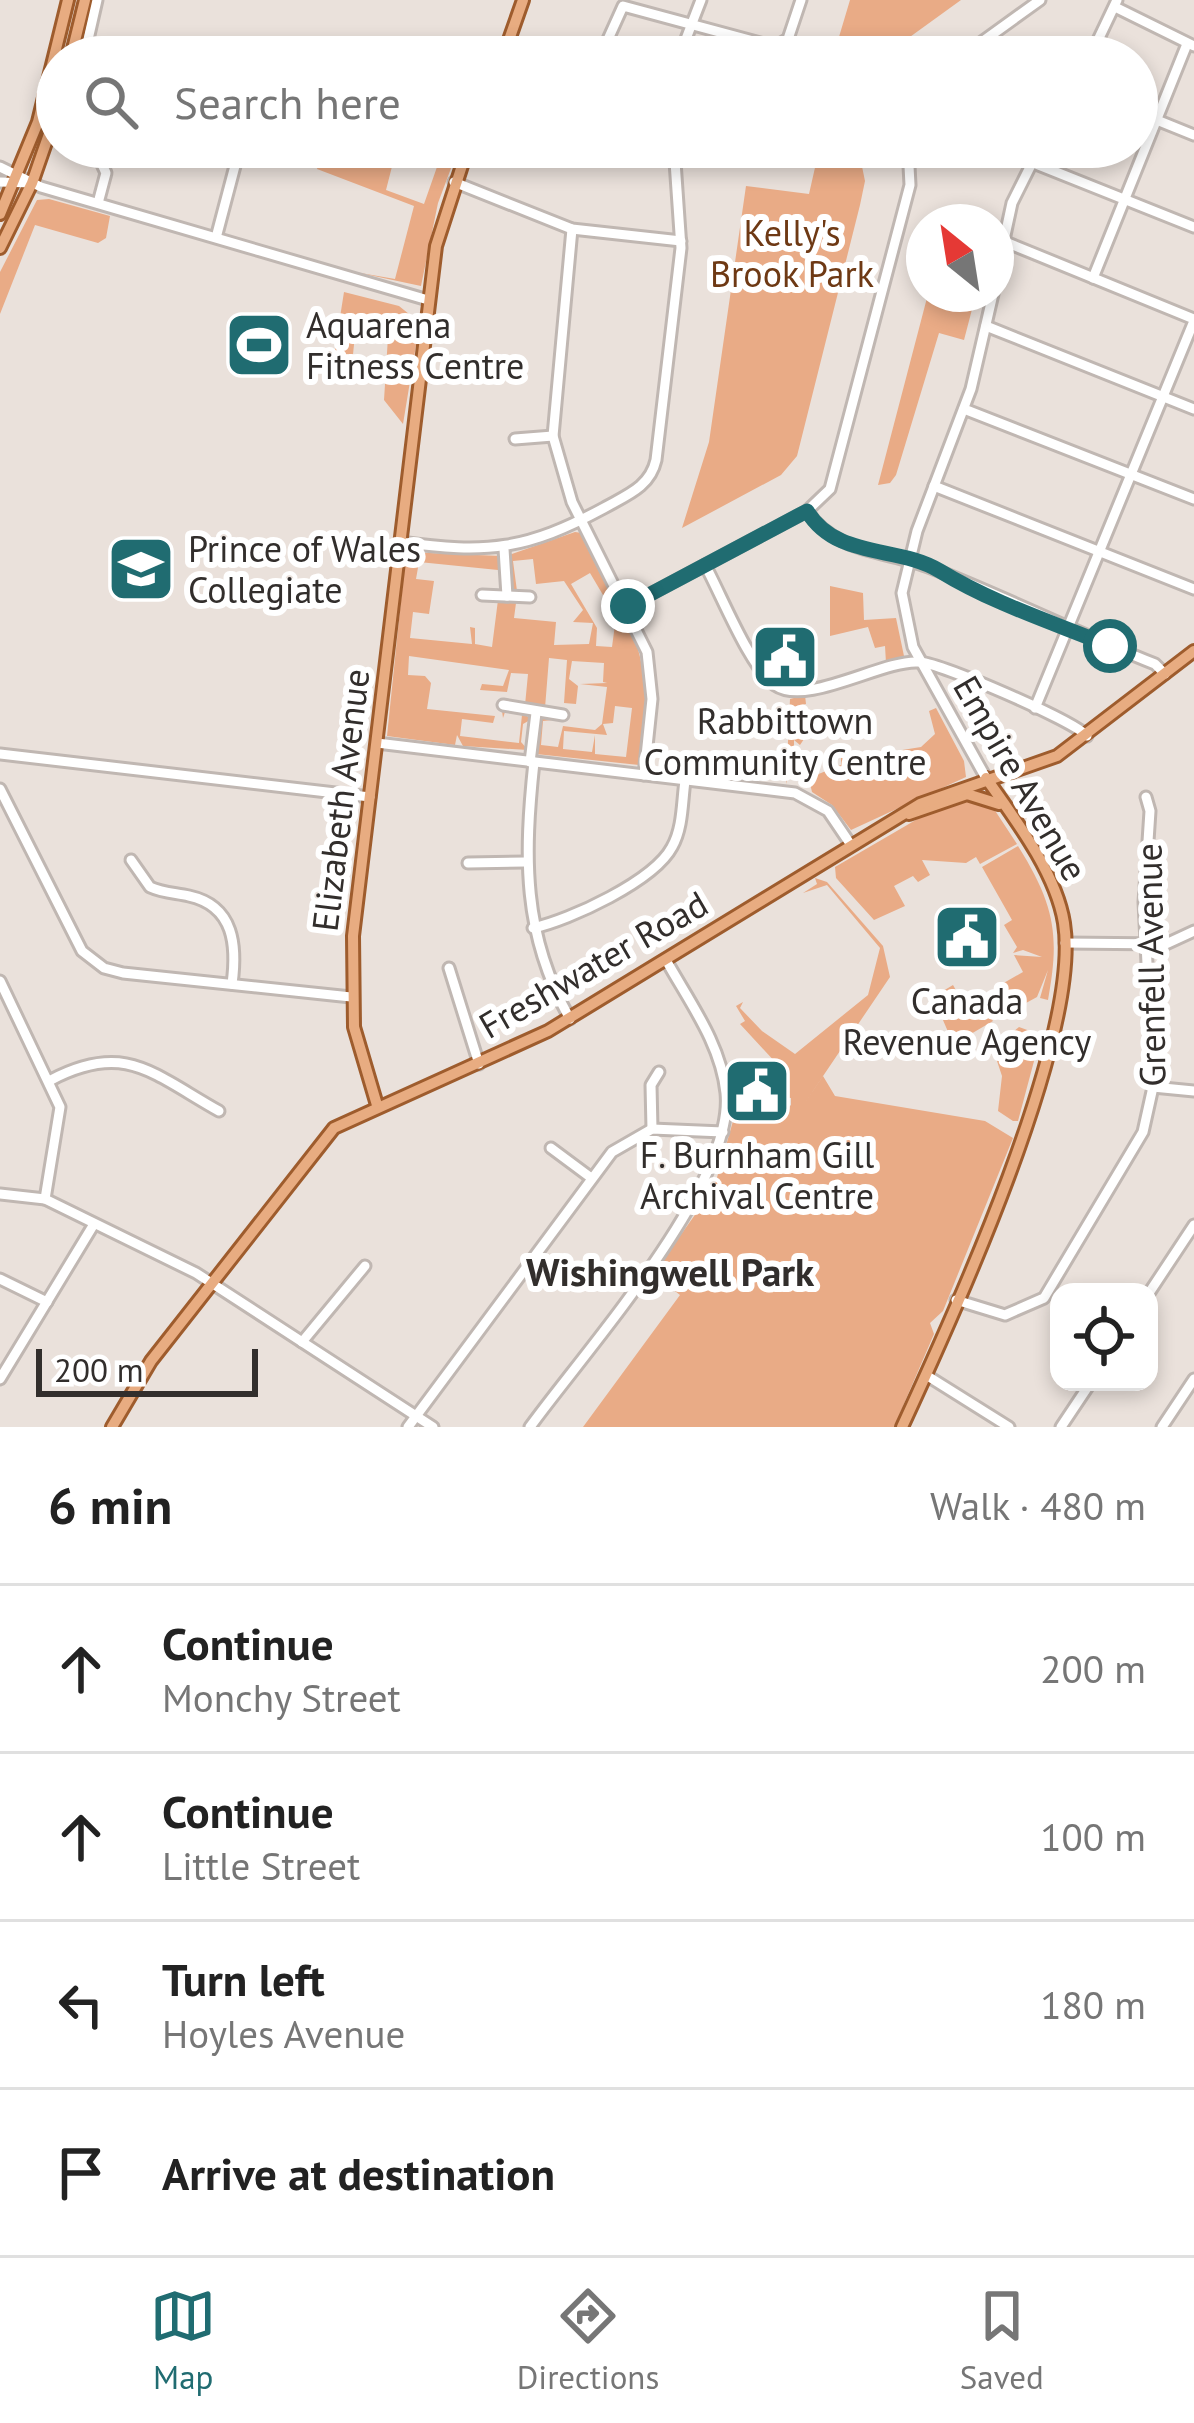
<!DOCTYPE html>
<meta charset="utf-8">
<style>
body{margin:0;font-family:"PT Sans",sans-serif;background:#f2f2f2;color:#222}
.controls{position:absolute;right:36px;bottom:36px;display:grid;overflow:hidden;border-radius:24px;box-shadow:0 6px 18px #0003}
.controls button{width:108px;height:108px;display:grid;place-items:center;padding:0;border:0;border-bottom:3px solid #e0e0e0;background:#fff;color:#222;font:60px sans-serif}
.compass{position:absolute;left:906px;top:204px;width:108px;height:108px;border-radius:50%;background:#fff;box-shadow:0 6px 18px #0003;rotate:330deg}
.scale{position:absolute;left:36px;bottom:30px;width:222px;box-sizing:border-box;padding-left:12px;border:6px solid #322e2c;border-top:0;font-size:33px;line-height:42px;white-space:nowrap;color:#322e2c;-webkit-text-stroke:9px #fff;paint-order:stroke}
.stop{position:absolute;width:36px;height:36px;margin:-27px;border:9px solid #206c71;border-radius:50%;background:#fff}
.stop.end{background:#206c71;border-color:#fff;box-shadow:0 3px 12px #0008}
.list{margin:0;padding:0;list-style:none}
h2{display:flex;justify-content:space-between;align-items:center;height:156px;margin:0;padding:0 48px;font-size:51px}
h2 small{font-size:39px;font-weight:400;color:#767676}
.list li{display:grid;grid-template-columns:78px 1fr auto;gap:36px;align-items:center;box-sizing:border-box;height:168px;padding:0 48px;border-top:3px solid #e0e0e0}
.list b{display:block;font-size:45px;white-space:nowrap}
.list p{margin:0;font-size:39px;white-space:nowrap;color:#767676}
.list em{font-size:39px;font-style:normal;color:#767676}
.icon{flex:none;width:66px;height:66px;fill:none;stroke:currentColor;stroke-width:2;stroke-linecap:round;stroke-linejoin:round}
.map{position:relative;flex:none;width:1194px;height:1427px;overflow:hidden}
.search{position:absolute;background:#fff;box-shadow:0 6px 18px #0003;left:36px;right:36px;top:36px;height:132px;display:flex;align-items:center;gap:30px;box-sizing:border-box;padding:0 42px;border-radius:66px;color:#767676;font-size:45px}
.sheet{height:828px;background:#fff}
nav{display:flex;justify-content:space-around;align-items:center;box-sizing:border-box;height:168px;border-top:3px solid #e0e0e0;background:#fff;font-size:33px;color:#767676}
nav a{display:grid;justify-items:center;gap:6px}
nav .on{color:#206c71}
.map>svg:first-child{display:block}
.green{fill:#e9ab86;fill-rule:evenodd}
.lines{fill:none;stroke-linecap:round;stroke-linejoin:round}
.minor-casing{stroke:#c0b7b2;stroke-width:15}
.major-casing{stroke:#9e5c2d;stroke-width:16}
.minor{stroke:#fff;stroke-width:9}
.major{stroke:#e8ac81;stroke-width:10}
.route{stroke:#206c71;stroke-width:15}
.labels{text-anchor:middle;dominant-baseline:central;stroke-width:12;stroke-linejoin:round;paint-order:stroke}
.park-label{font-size:36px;fill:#6e3914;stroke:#fff}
.poi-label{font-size:36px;fill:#322e2c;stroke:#fff}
.street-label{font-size:36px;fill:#322e2c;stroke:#fff}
.neighbourhood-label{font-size:39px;font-weight:bold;fill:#322e2c;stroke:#fff}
</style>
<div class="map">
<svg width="1194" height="1427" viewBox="0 0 1194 1427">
<rect width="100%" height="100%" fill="#eae1db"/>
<!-- green -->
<g class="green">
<path d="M850,0H961L896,47L903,57H833Z"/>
<path d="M323,147H397L386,190L424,204L444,147H459L438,203L421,286L355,272L395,279L414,206L317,169Z"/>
<path d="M858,147L865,181L860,205L797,456L781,475L682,528L709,442L746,186L809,194L819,150Z"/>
<path d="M49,199L110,216L106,238L98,243L35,225L0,314V272L37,200Z"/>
<path d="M344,292L399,306L414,318L417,339L403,424L384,400L388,337L375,326L355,335L352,364L332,368Z"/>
<path d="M928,294H976L964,340L939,333L896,475L890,483L878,485Z"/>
<path d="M575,532L582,533L622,604L614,611L623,606C646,660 653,709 639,765L536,754L542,719H563L543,721L541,745L558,747L563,726L595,730L602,724L607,687L580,684L607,683L603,682L604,663L572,661L569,679L578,686L576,704L564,703L567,660L549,658L545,708L561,711L525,705L528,674L511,673L507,692L480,690L482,684L503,686L509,670L409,656L408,675L425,676L431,683L427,709L495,716L493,723L462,719L460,736L519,743L522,715L505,712L503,718L502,711L525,713L530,720L523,724L521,742L528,750L463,746L457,735L455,745L387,736L406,552L501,556L504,576L498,570L419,562L416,579L434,581L429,614L413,612L410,638L472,644L470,627L475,628V644L492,647L498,600L531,603H516L514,618L556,622L554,645L589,644L593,623L573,622L583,610L564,581L536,584L533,559L513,561L517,591L511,589L509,555ZM590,573L616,617L612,647L596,646L597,628L571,584ZM615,706L632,708L626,757L595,754V735L592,752L563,749L564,731L607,735L603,724L613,723Z"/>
<path d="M830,586L863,593L864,620L896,618L904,656L886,663L885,646L875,648L868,627L830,636Z"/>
<path d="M805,695L806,704L792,707L801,729L796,726L795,734L801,731L804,739L800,745L794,740V746L817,769L816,775L841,765V749L851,759L890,749L896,757V751L921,747L935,734L929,711L936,708L964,761L966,777L851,830L832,805L812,792L807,771H811L804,760L790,767L786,784L790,699Z"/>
<path d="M966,798L992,806L1017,844L980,864L976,857L966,863L922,860L930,875L918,882L913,876L894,886L905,906L874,920L836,878L835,867L926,814Z"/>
<path d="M1018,846C1057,908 1059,939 1048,1000L1040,998L1048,970L1037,997L1008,1013L995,988L1023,972L1014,955L1042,957L1023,950L1013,953L1017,947L1004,925L1012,920L982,867Z"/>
<path d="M815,878L827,882L883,946L890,977L794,1119L823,1076L835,1096L985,1121L1013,1138L943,1311L930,1323L934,1334L894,1427H583L680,1295L653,1274L714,1188L735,1114L777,1118L791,1105V1098L769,1096L767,1078L745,1080V1098L734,1099L731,1073L777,1064L740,1024L745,1021L736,1006L743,1002L740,1008L762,1031L795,1054L868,995L880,948L827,885L803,893L817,884Z"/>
<path d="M953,985L971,1017L985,1010L993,1021L964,1038L949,1034L933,997Z"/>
<path d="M1019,1027L1041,1035L1018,1121H1013L998,1111L1002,1076L993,1049Z"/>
</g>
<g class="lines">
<defs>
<g id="minor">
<path d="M1115,7L1194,46"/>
<path d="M84,57L97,0"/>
<path d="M600,57L623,6L775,47L788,39L801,0"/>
<path d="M679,57L701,0"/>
<path d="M961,57L1040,0"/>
<path d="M1090,57L1117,0"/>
<path d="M1137,112L1194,135"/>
<path d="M94,147L106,173L98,203"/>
<path d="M1031,162L1194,227"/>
<path d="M0,167L41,187L428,300"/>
<path d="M0,182L32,183"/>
<path d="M454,182L572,229L681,241"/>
<path d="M572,229L553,436L572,502L647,652L652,699L644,775"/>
<path d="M217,234L240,147"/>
<path d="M1003,241L1194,319"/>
<path d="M996,277L1012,203L1040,147"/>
<path d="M1093,278L1187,44"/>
<path d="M986,326L1194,409"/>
<path d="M964,409L1194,499"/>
<path d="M515,439L553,436"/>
<path d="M934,486L1194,589"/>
<path d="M807,511C835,554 889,551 931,568C1005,597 1080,634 1155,664L1165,674"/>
<path d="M400,542C488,554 526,550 604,508C627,495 650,487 656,460L681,248L674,147"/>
<path d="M504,549L507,596"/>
<path d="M705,565C721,594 750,668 775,685C806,707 882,660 918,662C939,662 1074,721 1087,736"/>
<path d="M482,595L530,597"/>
<path d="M628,606L807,511L830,489L910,185L908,147"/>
<path d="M503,705L563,715"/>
<path d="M1035,708L1194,321"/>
<path d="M377,743L795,793L828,811L851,845"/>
<path d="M0,754L370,797"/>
<path d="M530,762L536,713"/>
<path d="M534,762C524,856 522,934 570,1019"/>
<path d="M986,778L913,647L902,593L917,531L971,389L993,294"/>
<path d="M0,789L82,951L104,968L123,973L351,997"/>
<path d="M131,860L150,887C163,893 176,893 189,896C235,906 237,947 232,984"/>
<path d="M468,863L525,862"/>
<path d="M533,928C570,920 654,881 672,847C683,828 682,802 685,781"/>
<path d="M1065,943L1166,944L1194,931"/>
<path d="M449,968L479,1064"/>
<path d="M0,981L60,1107L45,1199"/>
<path d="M51,1080C125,1041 153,1074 219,1111"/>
<path d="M1153,1087L1194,1091"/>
<path d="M652,1129L651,1085L659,1072"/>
<path d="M551,1148L590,1177"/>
<path d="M0,1194L45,1199L196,1273L433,1427"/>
<path d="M0,1279L47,1302"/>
<path d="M1149,1293L1194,1225"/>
<path d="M956,1300L1005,1315L1044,1298L1143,1132L1153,1087L1144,902L1150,811L1146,797"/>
<path d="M302,1342L365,1266"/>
<path d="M926,1375L1009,1427"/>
<path d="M0,1379L94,1224"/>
<path d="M408,1427L612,1152L652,1129L723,1132"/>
<path d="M530,1427C585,1351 735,1184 726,1093C721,1044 690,1003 666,960"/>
<path d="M1061,1427L1091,1382"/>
<path d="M1162,1427L1194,1379"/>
</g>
<g id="major">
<path d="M71,57L85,0"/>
<path d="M503,57L523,0"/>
<path d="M0,214L38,122L68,0"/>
<path d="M0,248L32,183L57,111"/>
<path d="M909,814L967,794L999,804"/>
<path d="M377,1105L354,1027L353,936L436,246L468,147"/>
<path d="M112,1427L151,1361L334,1128L548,1031L920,804L1057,756L1194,651"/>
<path d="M902,1427C952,1319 1082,1036 1064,923C1056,873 1015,819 986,778"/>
</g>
</defs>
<!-- minor casing -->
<use href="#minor" class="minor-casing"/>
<!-- major casing -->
<use href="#major" class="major-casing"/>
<!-- minor -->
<use href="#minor" class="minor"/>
<!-- major -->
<use href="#major" class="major"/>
</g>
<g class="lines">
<!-- route -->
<path class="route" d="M628,606L807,511C837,560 898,545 940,571C992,603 1054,623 1110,646"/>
</g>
<!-- icons -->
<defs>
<symbol id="stadium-square" viewBox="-11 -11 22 22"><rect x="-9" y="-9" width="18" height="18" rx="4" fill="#206c71" stroke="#fff"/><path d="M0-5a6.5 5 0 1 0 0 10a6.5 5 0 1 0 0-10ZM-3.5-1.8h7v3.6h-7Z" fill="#fff"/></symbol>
<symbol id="school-square" viewBox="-11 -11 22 22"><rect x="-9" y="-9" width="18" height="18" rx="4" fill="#206c71" stroke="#fff"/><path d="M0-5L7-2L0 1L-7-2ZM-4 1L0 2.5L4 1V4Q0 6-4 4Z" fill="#fff"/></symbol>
<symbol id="civic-square" viewBox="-11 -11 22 22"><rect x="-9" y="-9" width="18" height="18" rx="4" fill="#206c71" stroke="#fff"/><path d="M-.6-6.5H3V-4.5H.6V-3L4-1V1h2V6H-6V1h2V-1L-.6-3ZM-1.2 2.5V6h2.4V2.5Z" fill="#fff"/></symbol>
</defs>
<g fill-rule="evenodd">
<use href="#stadium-square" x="221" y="307" width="76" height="76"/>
<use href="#school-square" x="103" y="531" width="76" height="76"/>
<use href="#civic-square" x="747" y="619" width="76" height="76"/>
<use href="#civic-square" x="929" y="899" width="76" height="76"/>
<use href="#civic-square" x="719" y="1053" width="76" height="76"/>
</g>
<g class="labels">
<!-- park labels -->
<g class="park-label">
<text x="792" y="232">Kelly's<tspan x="792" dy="41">Brook Park</tspan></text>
</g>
<!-- poi labels -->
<g class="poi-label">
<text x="306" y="324" text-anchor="start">Aquarena<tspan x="306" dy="41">Fitness Centre</tspan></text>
<text x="188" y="548" text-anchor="start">Prince of Wales<tspan x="188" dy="41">Collegiate</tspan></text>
<text x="785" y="720">Rabbittown<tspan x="785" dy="41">Community Centre</tspan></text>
<text x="967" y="1000">Canada<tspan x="967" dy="41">Revenue Agency</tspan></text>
<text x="757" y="1154">F. Burnham Gill<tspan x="757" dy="41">Archival Centre</tspan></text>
</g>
<!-- street labels -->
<g class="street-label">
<text transform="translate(1021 778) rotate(60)">Empire Avenue</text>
<text transform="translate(340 800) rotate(-83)">Elizabeth Avenue</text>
<text transform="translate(593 964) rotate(-30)">Freshwater Road</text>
<text transform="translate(1150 965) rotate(-91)">Grenfell Avenue</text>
</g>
<!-- neighbourhood labels -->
<g class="neighbourhood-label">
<text x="670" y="1271">Wishingwell Park</text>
</g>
</g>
</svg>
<div class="controls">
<button><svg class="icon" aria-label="locate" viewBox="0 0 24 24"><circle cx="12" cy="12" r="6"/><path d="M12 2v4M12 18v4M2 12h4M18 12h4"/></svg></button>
</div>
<svg class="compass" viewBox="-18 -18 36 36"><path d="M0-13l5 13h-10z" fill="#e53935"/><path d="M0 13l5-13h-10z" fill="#767676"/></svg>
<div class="scale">200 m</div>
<div class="stop" style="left:1110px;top:646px"></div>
<div class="stop end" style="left:628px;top:606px"></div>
<div class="search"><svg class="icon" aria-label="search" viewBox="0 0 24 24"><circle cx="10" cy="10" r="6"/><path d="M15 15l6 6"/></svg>Search here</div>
</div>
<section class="sheet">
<h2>6 min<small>Walk · 480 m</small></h2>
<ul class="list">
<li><svg class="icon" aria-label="ahead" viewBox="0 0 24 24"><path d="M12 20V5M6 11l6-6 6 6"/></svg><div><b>Continue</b><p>Monchy Street</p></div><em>200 m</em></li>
<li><svg class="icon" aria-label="ahead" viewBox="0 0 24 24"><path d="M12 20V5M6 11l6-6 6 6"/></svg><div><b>Continue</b><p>Little Street</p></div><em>100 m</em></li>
<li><svg class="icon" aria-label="left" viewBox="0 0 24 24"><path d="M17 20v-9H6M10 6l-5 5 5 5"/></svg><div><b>Turn left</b><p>Hoyles Avenue</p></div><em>180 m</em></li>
<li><svg class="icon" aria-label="arrive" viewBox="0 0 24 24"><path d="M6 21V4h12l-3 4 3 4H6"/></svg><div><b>Arrive at destination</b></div></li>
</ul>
</section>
<nav>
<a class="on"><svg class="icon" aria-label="map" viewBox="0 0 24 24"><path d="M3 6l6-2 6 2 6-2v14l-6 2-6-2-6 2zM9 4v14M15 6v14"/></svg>Map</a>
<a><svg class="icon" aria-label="directions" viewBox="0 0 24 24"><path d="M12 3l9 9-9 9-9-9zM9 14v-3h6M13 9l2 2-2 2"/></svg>Directions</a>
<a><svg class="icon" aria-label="saved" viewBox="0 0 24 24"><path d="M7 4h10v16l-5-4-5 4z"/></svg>Saved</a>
</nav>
